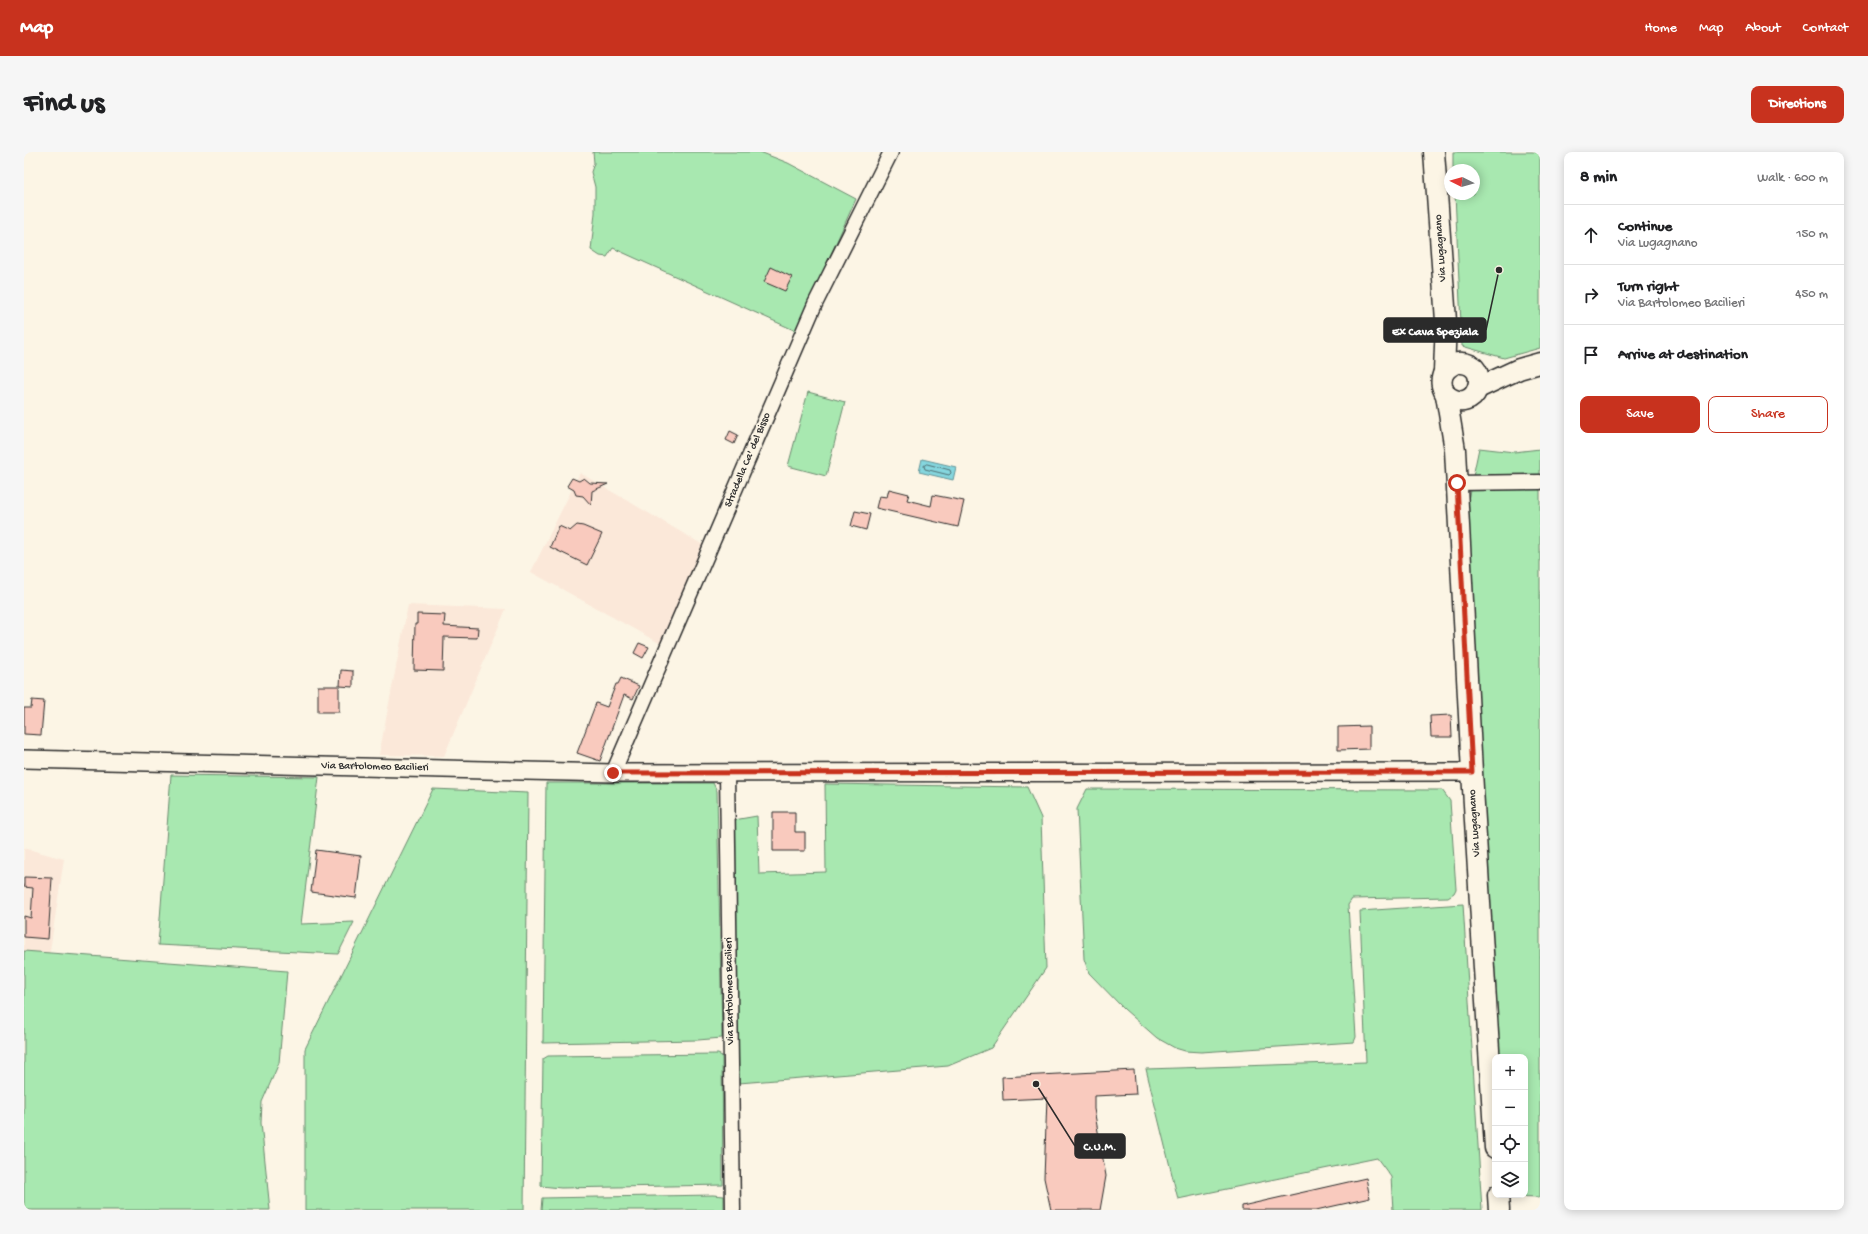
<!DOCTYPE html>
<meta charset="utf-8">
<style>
body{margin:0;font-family:"Gochi Hand",sans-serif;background:#f6f6f6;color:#202124}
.controls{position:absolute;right:12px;bottom:12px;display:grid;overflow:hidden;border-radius:8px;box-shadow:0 2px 10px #0003}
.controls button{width:36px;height:36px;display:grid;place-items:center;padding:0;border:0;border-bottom:1px solid #e0e0e0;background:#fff;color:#202124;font:20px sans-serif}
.compass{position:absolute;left:1420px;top:12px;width:36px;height:36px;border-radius:50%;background:#fff;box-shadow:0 2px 10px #0003;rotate:275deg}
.stop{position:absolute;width:12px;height:12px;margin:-9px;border:3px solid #c8321e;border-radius:50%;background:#fff}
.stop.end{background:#c8321e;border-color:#fff;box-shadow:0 1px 4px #0008}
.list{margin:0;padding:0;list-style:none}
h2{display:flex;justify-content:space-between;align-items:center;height:52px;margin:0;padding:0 16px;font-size:17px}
h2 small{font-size:13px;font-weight:400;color:#757577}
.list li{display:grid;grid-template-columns:26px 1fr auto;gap:12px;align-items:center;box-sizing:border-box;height:60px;padding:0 16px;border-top:1px solid #e0e0e0}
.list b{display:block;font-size:15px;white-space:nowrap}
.list p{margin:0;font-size:13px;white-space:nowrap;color:#757577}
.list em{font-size:13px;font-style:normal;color:#757577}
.actions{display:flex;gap:8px;padding:12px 16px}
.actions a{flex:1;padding:9px 0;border:1px solid #c8321e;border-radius:8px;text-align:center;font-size:14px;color:#c8321e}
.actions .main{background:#c8321e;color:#fff}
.icon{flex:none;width:22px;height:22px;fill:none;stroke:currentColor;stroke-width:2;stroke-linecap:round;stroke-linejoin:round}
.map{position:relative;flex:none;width:1516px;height:1058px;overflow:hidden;border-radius:8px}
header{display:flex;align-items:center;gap:24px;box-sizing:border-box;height:56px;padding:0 20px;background:#c8321e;color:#fff}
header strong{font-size:19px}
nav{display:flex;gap:22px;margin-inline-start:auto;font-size:14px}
.intro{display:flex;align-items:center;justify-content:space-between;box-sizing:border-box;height:96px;padding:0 24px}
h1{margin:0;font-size:28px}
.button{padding:10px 18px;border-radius:8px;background:#c8321e;color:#fff;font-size:14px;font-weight:700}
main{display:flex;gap:24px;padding:0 24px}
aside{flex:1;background:#fff;border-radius:8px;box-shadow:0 2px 10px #0003}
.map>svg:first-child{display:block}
.built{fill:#fbe8d9}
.green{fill:#a8e8b0;stroke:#6a8a6e}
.water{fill:#85d6de;stroke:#619296}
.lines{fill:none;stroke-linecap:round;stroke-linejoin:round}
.shore{stroke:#4f6f73;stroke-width:1}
.building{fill:#f9cabe;stroke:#2b2b2b}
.minor-casing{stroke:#2b2b2b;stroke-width:17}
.tertiary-casing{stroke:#2b2b2b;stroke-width:20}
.secondary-casing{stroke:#2b2b2b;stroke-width:23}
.minor{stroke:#fcf5e5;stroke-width:14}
.tertiary{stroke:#fcf5e5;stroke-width:17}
.secondary{stroke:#fcf5e5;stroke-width:20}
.route{stroke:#c8321e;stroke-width:5}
.labels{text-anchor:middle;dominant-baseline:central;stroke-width:3.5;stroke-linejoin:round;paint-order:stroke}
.street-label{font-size:11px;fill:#2b2b2b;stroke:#fcf5e5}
.leader{fill:none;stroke:#2b2b2b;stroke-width:1.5}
.callout-dot{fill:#2b2b2b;stroke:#fcf5e5;stroke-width:1.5}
.callout{fill:#2b2b2b;stroke:#2b2b2b;stroke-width:1.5}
.callout-label{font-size:12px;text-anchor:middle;font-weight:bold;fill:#fff}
</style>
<header>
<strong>Map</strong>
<nav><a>Home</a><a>Map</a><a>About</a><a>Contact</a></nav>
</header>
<div class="intro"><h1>Find us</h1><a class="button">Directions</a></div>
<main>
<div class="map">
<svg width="1516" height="1058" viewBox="0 0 1516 1058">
<rect width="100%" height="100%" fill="#fcf5e5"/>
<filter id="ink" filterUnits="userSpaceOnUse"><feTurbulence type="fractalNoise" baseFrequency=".025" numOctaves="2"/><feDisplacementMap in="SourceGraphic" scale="8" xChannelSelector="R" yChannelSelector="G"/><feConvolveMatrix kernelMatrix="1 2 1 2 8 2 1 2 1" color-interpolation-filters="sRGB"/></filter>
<g filter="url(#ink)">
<!-- built -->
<g class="built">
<path d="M556,321L681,394L637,492L507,420Z"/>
<path d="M384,453L482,457L420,604L355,603Z"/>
<path d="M0,696L40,707L25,805L0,802Z"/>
</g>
<!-- green -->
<g class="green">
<path d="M569,0H736L764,11L832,47L772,179L589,96L583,105L576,104L567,98L571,61V35L567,20L570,11Z"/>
<path d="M1429,0H1516V196L1480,206L1438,194L1431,42H1450V18H1429Z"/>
<path d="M784,240L821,250L802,324L764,314Z"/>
<path d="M1455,296L1490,300L1516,297V1045L1480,1044L1501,1043V905H1471L1440,367Z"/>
<path d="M147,623L295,625L277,772L330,770L314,802L134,793Z"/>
<path d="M522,631H689L693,639L698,886L674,888L519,891Z"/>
<path d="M801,632L1003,635L1017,666L1022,816L967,896L924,914L715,931L710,668L733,664L735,722L802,720Z"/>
<path d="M409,637L504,641L500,1058H281V897Z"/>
<path d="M1063,637L1418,638L1426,649L1432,737L1430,741L1424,745L1328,747L1324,753L1332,885L1330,890L1177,900L1161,899L1151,896L1133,886L1100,857L1065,821L1060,807L1053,657Z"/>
<path d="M1439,752L1458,1058H1369L1367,1025L1353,1006L1154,1047L1122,917L1342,910L1336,759Z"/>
<path d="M0,799L263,819L255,911L238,950L237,971L246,1058H0Z"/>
<path d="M694,902L698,904L699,1033L537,1036L517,1034L519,907L524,904Z"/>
<path d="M689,1043L700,1044V1058H517L518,1046Z"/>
</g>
<!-- water -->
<path class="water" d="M898,307L932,315L929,328L895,320Z"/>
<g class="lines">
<!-- shore -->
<path class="shore" d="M903,312L926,318L927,321L925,323L901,317L900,314Z"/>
</g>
<!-- building -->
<g class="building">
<path d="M747,115L768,125L761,139L740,130Z"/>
<path d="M706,279L714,283L710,292L702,288Z"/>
<path d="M548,326L555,329L560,326L566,331L584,332L568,339L567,353L559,344L552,343L550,338L543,334Z"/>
<path d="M865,337L885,342L883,348L907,354L909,343L940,349L934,375L852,356L855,344L863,345Z"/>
<path d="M831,359L846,362L842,378L827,374Z"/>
<path d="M553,373L559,374L578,382L563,413L526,395L535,374L546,379Z"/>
<path d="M393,462L421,463L420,474L454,476L453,486L420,485L419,519L390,518L391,472H393Z"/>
<path d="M615,491L625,495L619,506L610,501Z"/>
<path d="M317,518L329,519V535L316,534Z"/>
<path d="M597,526L615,534L609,547L600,543L576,609L553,601L572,551L583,555L592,532H594Z"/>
<rect x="294" y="534" width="21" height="26"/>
<path d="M8,548L20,549L17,583L0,582V556H7Z"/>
<path d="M1427,563L1428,585H1407L1406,564Z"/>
<path d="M1345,574V597L1314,598V575Z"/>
<path d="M749,660H771V680H781V699H749Z"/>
<path d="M292,698L337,704L332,746L287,740Z"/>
<path d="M0,725L28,726L24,787L0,785V764L7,766L9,736L0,735Z"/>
<path d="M1110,918L1112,942L1070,944V957L1082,1024L1076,1058H1027L1020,1026L1023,946L979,948L978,925Z"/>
<path d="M1342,1026L1346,1046L1292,1058H1218V1054Z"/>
</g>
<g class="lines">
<defs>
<g id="minor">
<path d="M1433,331L1516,330"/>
<path d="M589,621L791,152L867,0"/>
<path d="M703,621L709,1058"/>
</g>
<path id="tertiary" d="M0,607L589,621L1448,620"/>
<g id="secondary">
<path d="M1410,0L1422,169L1420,220C1416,229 1417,234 1422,243L1431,298L1448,620L1471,996"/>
<path d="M1420,220C1425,214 1430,210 1438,211C1470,214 1452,267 1422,243"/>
<path d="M1454,236L1495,217L1516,211"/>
<path d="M1474,1043L1475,1058"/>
</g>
</defs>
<!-- minor casing -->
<use href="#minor" class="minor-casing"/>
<!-- tertiary casing -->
<use href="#tertiary" class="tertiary-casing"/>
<!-- secondary casing -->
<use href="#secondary" class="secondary-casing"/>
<!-- minor -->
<use href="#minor" class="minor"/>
<!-- tertiary -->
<use href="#tertiary" class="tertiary"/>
<!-- secondary -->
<use href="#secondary" class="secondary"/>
</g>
</g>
<g class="lines" filter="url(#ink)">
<!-- route -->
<path class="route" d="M589,621L1448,620L1433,331"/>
</g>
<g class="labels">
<!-- street labels -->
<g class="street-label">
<text transform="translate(1417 96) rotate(-94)">Via Lugagnano</text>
<text transform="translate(724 308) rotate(-67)">Stradella Ca' del Bisso</text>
<text transform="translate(351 615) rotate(1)">Via Bartolomeo Bacilieri</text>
<text transform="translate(1451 671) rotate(-94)">Via Lugagnano</text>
<text transform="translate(706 839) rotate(-91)">Via Bartolomeo Bacilieri</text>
</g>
</g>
<!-- callouts -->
<path class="leader" d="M1475 118L1462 178M1012 932L1051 994"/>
<g class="callout-dot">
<circle cx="1475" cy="118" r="4"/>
<circle cx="1012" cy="932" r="4"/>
</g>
<g class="callout">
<rect x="1360" y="166" width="102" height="24" rx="4"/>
<rect x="1051" y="982" width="50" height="24" rx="4"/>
</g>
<g class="callout-label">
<text x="1411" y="183">Ex Cava Speziala</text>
<text x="1076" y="998">C.U.M.</text>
</g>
</svg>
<div class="controls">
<button>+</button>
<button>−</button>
<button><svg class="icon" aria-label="locate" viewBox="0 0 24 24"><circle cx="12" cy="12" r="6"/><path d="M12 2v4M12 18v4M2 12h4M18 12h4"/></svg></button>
<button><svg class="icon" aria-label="layers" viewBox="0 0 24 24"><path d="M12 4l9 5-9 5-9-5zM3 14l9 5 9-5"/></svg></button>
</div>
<svg class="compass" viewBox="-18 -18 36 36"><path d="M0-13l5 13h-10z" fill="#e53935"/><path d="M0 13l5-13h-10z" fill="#757577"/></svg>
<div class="stop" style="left:1433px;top:331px"></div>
<div class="stop end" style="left:589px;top:621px"></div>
</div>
<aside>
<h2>8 min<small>Walk · 600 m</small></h2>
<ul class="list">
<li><svg class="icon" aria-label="ahead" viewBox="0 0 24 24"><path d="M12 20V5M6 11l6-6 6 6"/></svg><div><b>Continue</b><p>Via Lugagnano</p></div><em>150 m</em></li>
<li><svg class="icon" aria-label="right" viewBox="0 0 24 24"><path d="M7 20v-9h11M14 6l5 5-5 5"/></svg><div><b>Turn right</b><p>Via Bartolomeo Bacilieri</p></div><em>450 m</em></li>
<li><svg class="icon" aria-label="arrive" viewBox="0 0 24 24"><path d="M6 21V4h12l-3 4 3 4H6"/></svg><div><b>Arrive at destination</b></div></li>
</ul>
<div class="actions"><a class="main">Save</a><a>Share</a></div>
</aside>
</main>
